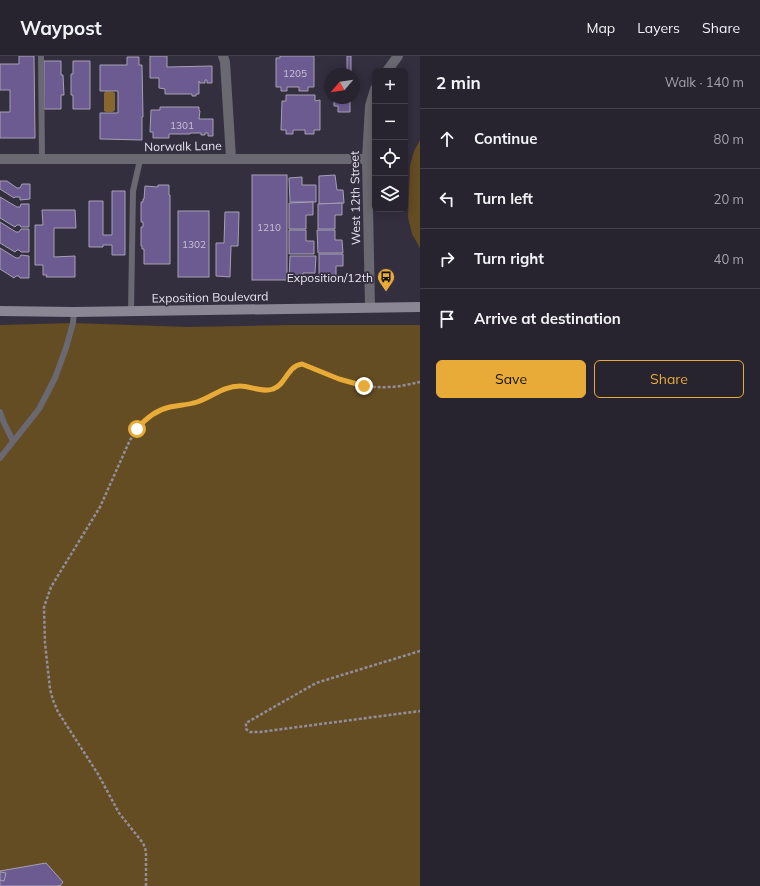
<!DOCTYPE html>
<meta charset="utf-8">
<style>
body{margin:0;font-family:Mulish,sans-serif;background:#2f2b37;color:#f1f3f6}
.controls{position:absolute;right:12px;top:12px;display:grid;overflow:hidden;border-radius:6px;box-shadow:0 2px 10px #0003}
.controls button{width:36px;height:36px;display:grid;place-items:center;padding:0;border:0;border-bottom:1px solid #43404b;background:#27232f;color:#f1f3f6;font:20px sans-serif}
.compass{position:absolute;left:324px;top:12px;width:36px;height:36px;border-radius:50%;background:#27232f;box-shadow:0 2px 10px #0003;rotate:241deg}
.stop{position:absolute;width:12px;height:12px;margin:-9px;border:3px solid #e8ab37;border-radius:50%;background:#fff}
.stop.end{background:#e8ab37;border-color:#fff;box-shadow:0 1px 4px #0008}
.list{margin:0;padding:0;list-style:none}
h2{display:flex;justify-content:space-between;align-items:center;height:52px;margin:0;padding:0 16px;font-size:17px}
h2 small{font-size:13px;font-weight:400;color:#a4a4aa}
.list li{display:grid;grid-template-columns:26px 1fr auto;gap:12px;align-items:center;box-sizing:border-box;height:60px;padding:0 16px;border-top:1px solid #43404b}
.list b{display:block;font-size:15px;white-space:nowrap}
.list em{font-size:13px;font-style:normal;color:#a4a4aa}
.actions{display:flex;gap:8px;padding:12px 16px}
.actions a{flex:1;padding:9px 0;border:1px solid #e8ab37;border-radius:6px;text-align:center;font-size:14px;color:#e8ab37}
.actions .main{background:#e8ab37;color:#111}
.icon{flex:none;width:22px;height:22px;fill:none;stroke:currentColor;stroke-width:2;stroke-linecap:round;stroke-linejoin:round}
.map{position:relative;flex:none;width:420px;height:830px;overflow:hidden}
header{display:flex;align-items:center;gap:24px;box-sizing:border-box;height:56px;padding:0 20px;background:#27232f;border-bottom:1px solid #43404b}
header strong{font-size:19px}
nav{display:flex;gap:22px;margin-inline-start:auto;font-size:14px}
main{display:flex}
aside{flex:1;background:#27232f}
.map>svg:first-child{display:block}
.green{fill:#644c23}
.water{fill:#87672e}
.building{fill:#6c5b90;stroke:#a6a0b4}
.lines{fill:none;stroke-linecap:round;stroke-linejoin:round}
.path{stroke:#928e9b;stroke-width:2.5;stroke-dasharray:3 2;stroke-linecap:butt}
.lane{stroke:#6a6870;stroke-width:6}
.street{stroke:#6a6870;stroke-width:10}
.secondary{stroke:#8a8693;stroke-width:10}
.route{stroke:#e8ab37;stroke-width:5}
.labels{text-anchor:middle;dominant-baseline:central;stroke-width:3.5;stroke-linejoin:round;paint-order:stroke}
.number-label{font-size:10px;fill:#c8c2d6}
.street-label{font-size:12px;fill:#e7e4ee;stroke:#342f3f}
.poi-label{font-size:12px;fill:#e7e4ee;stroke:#342f3f;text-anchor:end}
</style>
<header>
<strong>Waypost</strong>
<nav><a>Map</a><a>Layers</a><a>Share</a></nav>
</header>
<main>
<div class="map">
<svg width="420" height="830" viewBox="0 0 420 830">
<rect width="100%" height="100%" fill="#342f3f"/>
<!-- green -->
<g class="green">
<path d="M420,84V192L412,178L408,161L410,110L414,95Z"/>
<path d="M73,267L187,271L288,269H420V830H0V269Z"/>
</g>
<!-- water -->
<path class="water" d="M106,35L113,36L115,37V54L113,56H106L104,55V37Z"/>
<!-- building -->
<g class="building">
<path d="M19,0H34L35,82H0V56H10V34H0V8H19Z"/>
<path d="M150,0H167V11L212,10V27H207V24H205V27H200L199,25V38H196V40H192V38H165V33L159,32V22H150Z"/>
<path d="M280,0H314V31H308V35H299V31H287V35H281V31H276V2H280Z"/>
<rect x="347" y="0" width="4" height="18"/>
<path d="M127,1H139V9H142L143,61H142V84L100,83V57H118V35H100V9H127Z"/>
<path d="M44,5H61V19H63L64,39H61V53H44Z"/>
<path d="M73,5H90V53H73V39H71V18H73Z"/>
<path d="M286,39H315V45L320,44V74H314V78H305V74H293V78H286V74H281L282,45H286Z"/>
<path d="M334,42H350V56H338V50H334Z"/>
<path d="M160,51H199V54L200,55L199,63H213V80H208V77H205V79H201V77H190V78H169V82H153V76H150L151,54H160Z"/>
<rect x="252" y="119" width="35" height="105"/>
<path d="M335,119L337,134H343L344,147L319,148V120Z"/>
<path d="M302,121V129H316V146H290L289,122Z"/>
<path d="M0,125H7L17,132H20L22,128H30V143L20,144V141H15L14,142L0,133Z"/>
<path d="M158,129H169V139H170V208H144V193H142V190H141V171H143V166H141V146H143V143H144L145,130L158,131Z"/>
<path d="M112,135H125V199H112V189H103V191H89V145H103V179H112Z"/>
<path d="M0,141L17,151H20L21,148H29V171H21L20,169H17L15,171L0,162Z"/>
<path d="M313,146V159H306V173H289V147Z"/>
<path d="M342,147V159H335V173H318V148Z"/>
<path d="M42,154H75L76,172H54V201L75,200V221H46L47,219H43V209H35V169H43Z"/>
<rect x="178" y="155" width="31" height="66"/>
<path d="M225,156H239L238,190H231L230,221L216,220V187H224Z"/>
<path d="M0,166L16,176H19L21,173H29V196H21L19,194H17L15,196L0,187Z"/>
<path d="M289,174H306V185H314V198H289Z"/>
<path d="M317,174H335V184H342L343,197H318Z"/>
<path d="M0,192L16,202H19L21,199L29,200V222H20L19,220H16L14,222L0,213Z"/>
<path d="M319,198H343V210H336V224H319Z"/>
<path d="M290,200H316L315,217H303V224L289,225Z"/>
<path d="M46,807L63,826L60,830L59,829L58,830H0V815Z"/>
<path d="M0,816L6,817L4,825L0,824Z"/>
</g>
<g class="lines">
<!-- path -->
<g class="path">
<path d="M420,595L316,627L246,667V673L250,676H260L420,655"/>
<path d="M146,830V795L143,787L119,757L98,718L58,656L53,644L50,633L45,587L44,551L51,531L100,451L130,384L142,367L154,357L162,353L169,351L199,346L226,332L241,330L262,334L275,333L298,309L302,308C330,319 358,333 389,331C399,331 410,328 420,326"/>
</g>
<!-- lane -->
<g class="lane">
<path d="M41,0L42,103"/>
<path d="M131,255L133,135L140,104"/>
<path d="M0,356L4,367L13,385"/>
<path d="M0,402L39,353L55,322L66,292L73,267L74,256"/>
</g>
<!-- street -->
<g class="street">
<path d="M223,0L225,6L231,102"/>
<path d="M387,15L398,0"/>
<path d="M0,103C122,104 244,102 367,103"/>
<path d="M370,251L367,103L370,50L375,33"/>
</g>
<!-- secondary -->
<path class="secondary" d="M0,255L74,256L420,251"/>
</g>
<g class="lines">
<!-- route -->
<path class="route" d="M137,373C146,362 156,354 170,351C179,349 188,349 197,346C212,341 223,330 240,330C251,330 262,337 273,333C286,329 287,310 302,308L339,323L364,330"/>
</g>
<!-- icons -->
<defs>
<symbol id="bus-pin" viewBox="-11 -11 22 30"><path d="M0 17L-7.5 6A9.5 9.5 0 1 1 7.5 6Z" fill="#e8ab37" stroke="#342f3f"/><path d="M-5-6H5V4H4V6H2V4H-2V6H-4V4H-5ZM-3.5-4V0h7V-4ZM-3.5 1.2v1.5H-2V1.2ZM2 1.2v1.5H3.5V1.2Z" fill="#111"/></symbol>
</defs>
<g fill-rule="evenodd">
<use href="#bus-pin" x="376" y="211" width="20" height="27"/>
</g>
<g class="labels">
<!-- number labels -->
<g class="number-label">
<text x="295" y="17">1205</text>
<text x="182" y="69">1301</text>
<text x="269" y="171">1210</text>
<text x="194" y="188">1302</text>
</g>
<!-- street labels -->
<g class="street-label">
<text transform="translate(183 90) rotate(-1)">Norwalk Lane</text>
<text transform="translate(355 142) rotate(-91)">West 12th Street</text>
<text transform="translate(210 241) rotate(-1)">Exposition Boulevard</text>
</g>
<!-- poi labels -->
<g class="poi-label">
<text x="373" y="221">Exposition/12th</text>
</g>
</g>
</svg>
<div class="controls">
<button>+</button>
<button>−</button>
<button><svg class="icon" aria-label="locate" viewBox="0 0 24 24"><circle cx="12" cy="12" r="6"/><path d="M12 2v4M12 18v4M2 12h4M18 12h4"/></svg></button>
<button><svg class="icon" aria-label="layers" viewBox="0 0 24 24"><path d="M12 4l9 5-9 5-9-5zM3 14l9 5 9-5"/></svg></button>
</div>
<svg class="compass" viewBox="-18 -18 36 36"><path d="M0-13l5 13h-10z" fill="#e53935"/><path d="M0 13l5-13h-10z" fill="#a4a4aa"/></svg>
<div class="stop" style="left:137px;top:373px"></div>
<div class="stop end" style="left:364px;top:330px"></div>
</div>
<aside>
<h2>2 min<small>Walk · 140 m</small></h2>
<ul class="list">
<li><svg class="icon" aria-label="ahead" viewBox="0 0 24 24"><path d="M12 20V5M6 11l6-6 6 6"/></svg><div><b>Continue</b></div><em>80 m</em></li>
<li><svg class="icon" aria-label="left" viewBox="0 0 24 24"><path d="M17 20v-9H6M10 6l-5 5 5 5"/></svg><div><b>Turn left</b></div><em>20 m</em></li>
<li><svg class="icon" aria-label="right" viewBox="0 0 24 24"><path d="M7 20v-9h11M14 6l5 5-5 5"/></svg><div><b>Turn right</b></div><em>40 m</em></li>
<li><svg class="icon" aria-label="arrive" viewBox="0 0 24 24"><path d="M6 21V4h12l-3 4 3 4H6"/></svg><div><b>Arrive at destination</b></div></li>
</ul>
<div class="actions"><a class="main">Save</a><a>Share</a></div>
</aside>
</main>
